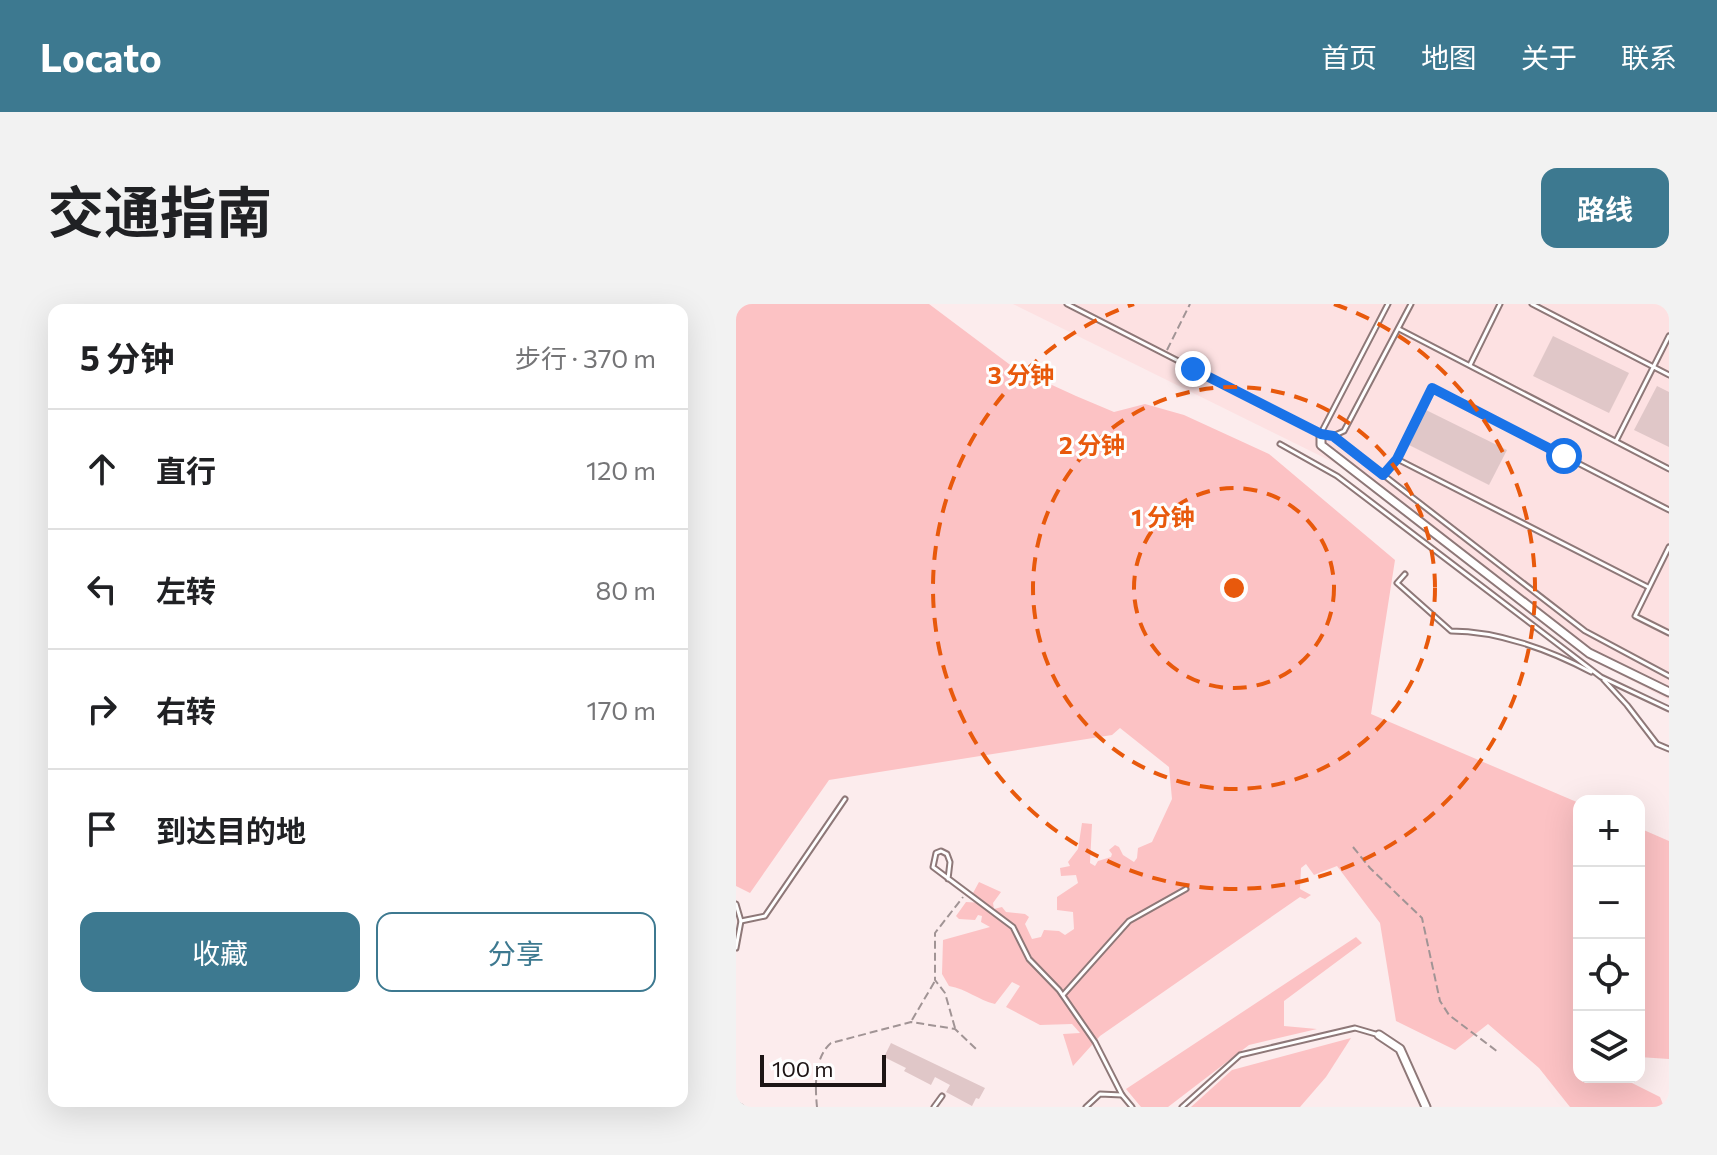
<!DOCTYPE html>
<html lang="zh">
<meta charset="utf-8">
<style>
body{margin:0;font-family:Commissioner,"Noto Sans SC",sans-serif;background:#f2f2f2;color:#202124}
.controls{position:absolute;right:24px;bottom:24px;display:grid;overflow:hidden;border-radius:16px;box-shadow:0 8px 32px #0002}
.controls button{width:72px;height:72px;display:grid;place-items:center;padding:0;border:0;border-bottom:2px solid #e0e0e0;background:#fff;color:#202124;font:40px sans-serif}
.scale{position:absolute;left:24px;bottom:20px;width:126px;box-sizing:border-box;padding-left:8px;border:4px solid #1d1515;border-top:0;font-size:22px;line-height:28px;white-space:nowrap;color:#1d1515;-webkit-text-stroke:6px #fefefe;paint-order:stroke}
.stop{position:absolute;width:24px;height:24px;margin:-18px;border:6px solid #1a73e8;border-radius:50%;background:#fff}
.stop.end{background:#1a73e8;border-color:#fff;box-shadow:0 2px 8px #0008}
.list{margin:0;padding:0;list-style:none}
h2{display:flex;justify-content:space-between;align-items:center;height:104px;margin:0;padding:0 32px;font-size:34px}
h2 small{font-size:26px;font-weight:400;color:#757577}
.list li{display:grid;grid-template-columns:52px 1fr auto;gap:24px;align-items:center;box-sizing:border-box;height:120px;padding:0 32px;border-top:2px solid #e0e0e0}
.list b{display:block;font-size:30px;white-space:nowrap}
.list em{font-size:26px;font-style:normal;color:#757577}
.actions{display:flex;gap:16px;padding:24px 32px}
.actions a{flex:1;padding:18px 0;border:2px solid #3d7990;border-radius:16px;text-align:center;font-size:28px;color:#3d7990}
.actions .main{background:#3d7990;color:#fff}
.icon{flex:none;width:44px;height:44px;fill:none;stroke:currentColor;stroke-width:2;stroke-linecap:round;stroke-linejoin:round}
.map{position:relative;flex:none;width:933px;height:803px;overflow:hidden;border-radius:16px}
header{display:flex;align-items:center;gap:48px;box-sizing:border-box;height:112px;padding:0 40px;background:#3d7990;color:#fff}
header strong{font-size:38px}
nav{display:flex;gap:44px;margin-inline-start:auto;font-size:28px}
.intro{display:flex;align-items:center;justify-content:space-between;box-sizing:border-box;height:192px;padding:0 48px}
h1{margin:0;font-size:56px}
.button{padding:20px 36px;border-radius:16px;background:#3d7990;color:#fff;font-size:28px;font-weight:700}
main{display:flex;gap:48px;padding:0 48px}
aside{flex:1;background:#fff;border-radius:16px;box-shadow:0 8px 32px #0002}
.map>svg:first-child{display:block}
.built{fill:#fde1e2}
.green{fill:#fcc2c4}
.building{fill:#e0c7c8}
.lines{fill:none;stroke-linecap:round;stroke-linejoin:round}
.lane-casing{stroke:#8e7878;stroke-width:7}
.street-casing{stroke:#8e7878;stroke-width:11}
.path{stroke:#a19495;stroke-width:2;stroke-dasharray:8 4;stroke-linecap:butt}
.lane{stroke:#fff;stroke-width:3}
.street{stroke:#fff;stroke-width:7}
.route{stroke:#1a73e8;stroke-width:10}
.ring{fill:none;stroke:#e8590c;stroke-width:4;stroke-dasharray:14 10}
.centre{fill:#e8590c;stroke:#fefefe;stroke-width:4}
.ring-label{font-size:24px;text-anchor:middle;font-weight:bold;fill:#e8590c;stroke:#fefefe;stroke-width:6;stroke-linejoin:round;paint-order:stroke}
</style>
<header>
<strong>Locato</strong>
<nav><a>首页</a><a>地图</a><a>关于</a><a>联系</a></nav>
</header>
<div class="intro"><h1>交通指南</h1><a class="button">路线</a></div>
<main>
<aside>
<h2>5 分钟<small>步行 · 370 m</small></h2>
<ul class="list">
<li><svg class="icon" aria-label="ahead" viewBox="0 0 24 24"><path d="M12 20V5M6 11l6-6 6 6"/></svg><div><b>直行</b></div><em>120 m</em></li>
<li><svg class="icon" aria-label="left" viewBox="0 0 24 24"><path d="M17 20v-9H6M10 6l-5 5 5 5"/></svg><div><b>左转</b></div><em>80 m</em></li>
<li><svg class="icon" aria-label="right" viewBox="0 0 24 24"><path d="M7 20v-9h11M14 6l5 5-5 5"/></svg><div><b>右转</b></div><em>170 m</em></li>
<li><svg class="icon" aria-label="arrive" viewBox="0 0 24 24"><path d="M6 21V4h12l-3 4 3 4H6"/></svg><div><b>到达目的地</b></div></li>
</ul>
<div class="actions"><a class="main">收藏</a><a>分享</a></div>
</aside>
<div class="map">
<svg width="933" height="803" viewBox="0 0 933 803">
<rect width="100%" height="100%" fill="#fceced"/>
<!-- built -->
<path class="built" d="M277,0H933V396L852,354L603,161Z"/>
<!-- green -->
<g class="green">
<path d="M0,0H193L277,63L340,92L378,108L409,100L448,111L533,150L659,256L635,410L843,499V773H884L924,793L928,803H834L803,764L752,720L719,746L660,717L644,619L601,562L578,571L570,560L565,564L564,585L575,591L569,595L564,593L364,732L337,762L327,730L344,729L336,720L304,721L270,703L284,682L276,678L259,700C242,696 231,685 213,682L206,670L207,636L254,623L245,618L246,612L242,611L239,616L223,615L220,612L230,598L248,599L237,589L243,578L265,588L257,599L258,605L266,603L270,608L289,610L293,613L289,620L296,635L305,633L308,626L323,627L329,631L338,625L337,608L321,606V593L342,579L340,571L325,572L324,564L334,562L332,558L342,545L346,519L356,520L354,559L359,562L362,557L375,553L376,550L373,546L379,541L383,543L387,551L398,558L401,554L402,544L416,538L436,495L433,463L384,424L376,431L93,476L14,589L0,582Z"/>
<path d="M903,524L933,537V755L903,753Z"/>
<path d="M620,633L626,639L548,697V722L581,725L513,741L432,803H405L390,785Z"/>
<path d="M615,734L590,773L564,803H455L496,766Z"/>
</g>
<!-- building -->
<g class="building">
<path d="M817,32L893,69L873,109L797,72Z"/>
<path d="M921,82L933,88V143L898,126Z"/>
<path d="M690,106L771,146L753,181L673,141Z"/>
<path d="M155,739L249,784L243,795L240,794L236,802L210,788L214,781L199,773L195,781L168,767L170,764L148,753Z"/>
</g>
<g class="lines">
<defs>
<g id="lane">
<path d="M331,0L585,130L597,132L608,127L675,0"/>
<path d="M796,0L933,71"/>
<path d="M931,0L933,1"/>
<path d="M663,25L933,165"/>
<path d="M734,61L764,0"/>
<path d="M586,127L652,0"/>
<path d="M597,132L849,327L933,372"/>
<path d="M880,137L933,32"/>
<path d="M544,140L601,172L865,373L933,405"/>
<path d="M663,156L912,283"/>
<path d="M647,171L661,155L696,84L933,206"/>
<path d="M933,243L899,312L933,329"/>
<path d="M669,270L661,279L715,327C762,327 814,346 855,368"/>
<path d="M868,376L891,401L921,440L933,445"/>
<path d="M212,575L214,558L211,550L205,547L200,549L197,563L277,623L293,655L323,686L359,738L386,791L396,803"/>
<path d="M0,600L5,617L0,644"/>
<path d="M5,617L29,612L109,495"/>
<path d="M327,691L393,617L450,585"/>
<path d="M0,800L5,803"/>
<path d="M198,803L206,792"/>
<path d="M350,803L364,790L386,791"/>
<path d="M446,803L504,751L619,724L643,731"/>
</g>
<g id="street">
<path d="M585,130V141L853,349L933,388"/>
<path d="M643,731L664,745L690,803"/>
</g>
</defs>
<!-- lane casing -->
<use href="#lane" class="lane-casing"/>
<!-- street casing -->
<use href="#street" class="street-casing"/>
<!-- path -->
<g class="path">
<path d="M431,46L454,0"/>
<path d="M617,543L634,564L686,614L704,697L713,711L762,748"/>
<path d="M176,716L199,677"/>
<path d="M219,724L209,689L199,676V629L227,593"/>
<path d="M81,803C79,783 78,753 95,739L175,718L219,725L240,745"/>
</g>
<!-- lane -->
<use href="#lane" class="lane"/>
<!-- street -->
<use href="#street" class="street"/>
</g>
<g class="lines">
<!-- route -->
<path class="route" d="M457,65L585,130L597,132L647,171L661,155L696,84L828,152"/>
</g>
<!-- distance rings -->
<g class="ring">
<circle cx="498" cy="284" r="100"/>
<circle cx="498" cy="284" r="201"/>
<path d="M598 0A301 301 0 1 1 398 0"/>
</g>
<circle cx="498" cy="284" r="12" class="centre"/>
<g class="ring-label">
<text x="285" y="80">3 分钟</text>
<text x="356" y="150">2 分钟</text>
<text x="427" y="222">1 分钟</text>
</g>
</svg>
<div class="controls">
<button>+</button>
<button>−</button>
<button><svg class="icon" aria-label="locate" viewBox="0 0 24 24"><circle cx="12" cy="12" r="6"/><path d="M12 2v4M12 18v4M2 12h4M18 12h4"/></svg></button>
<button><svg class="icon" aria-label="layers" viewBox="0 0 24 24"><path d="M12 4l9 5-9 5-9-5zM3 14l9 5 9-5"/></svg></button>
</div>
<div class="scale">100 m</div>
<div class="stop" style="left:828px;top:152px"></div>
<div class="stop end" style="left:457px;top:65px"></div>
</div>
</main>
